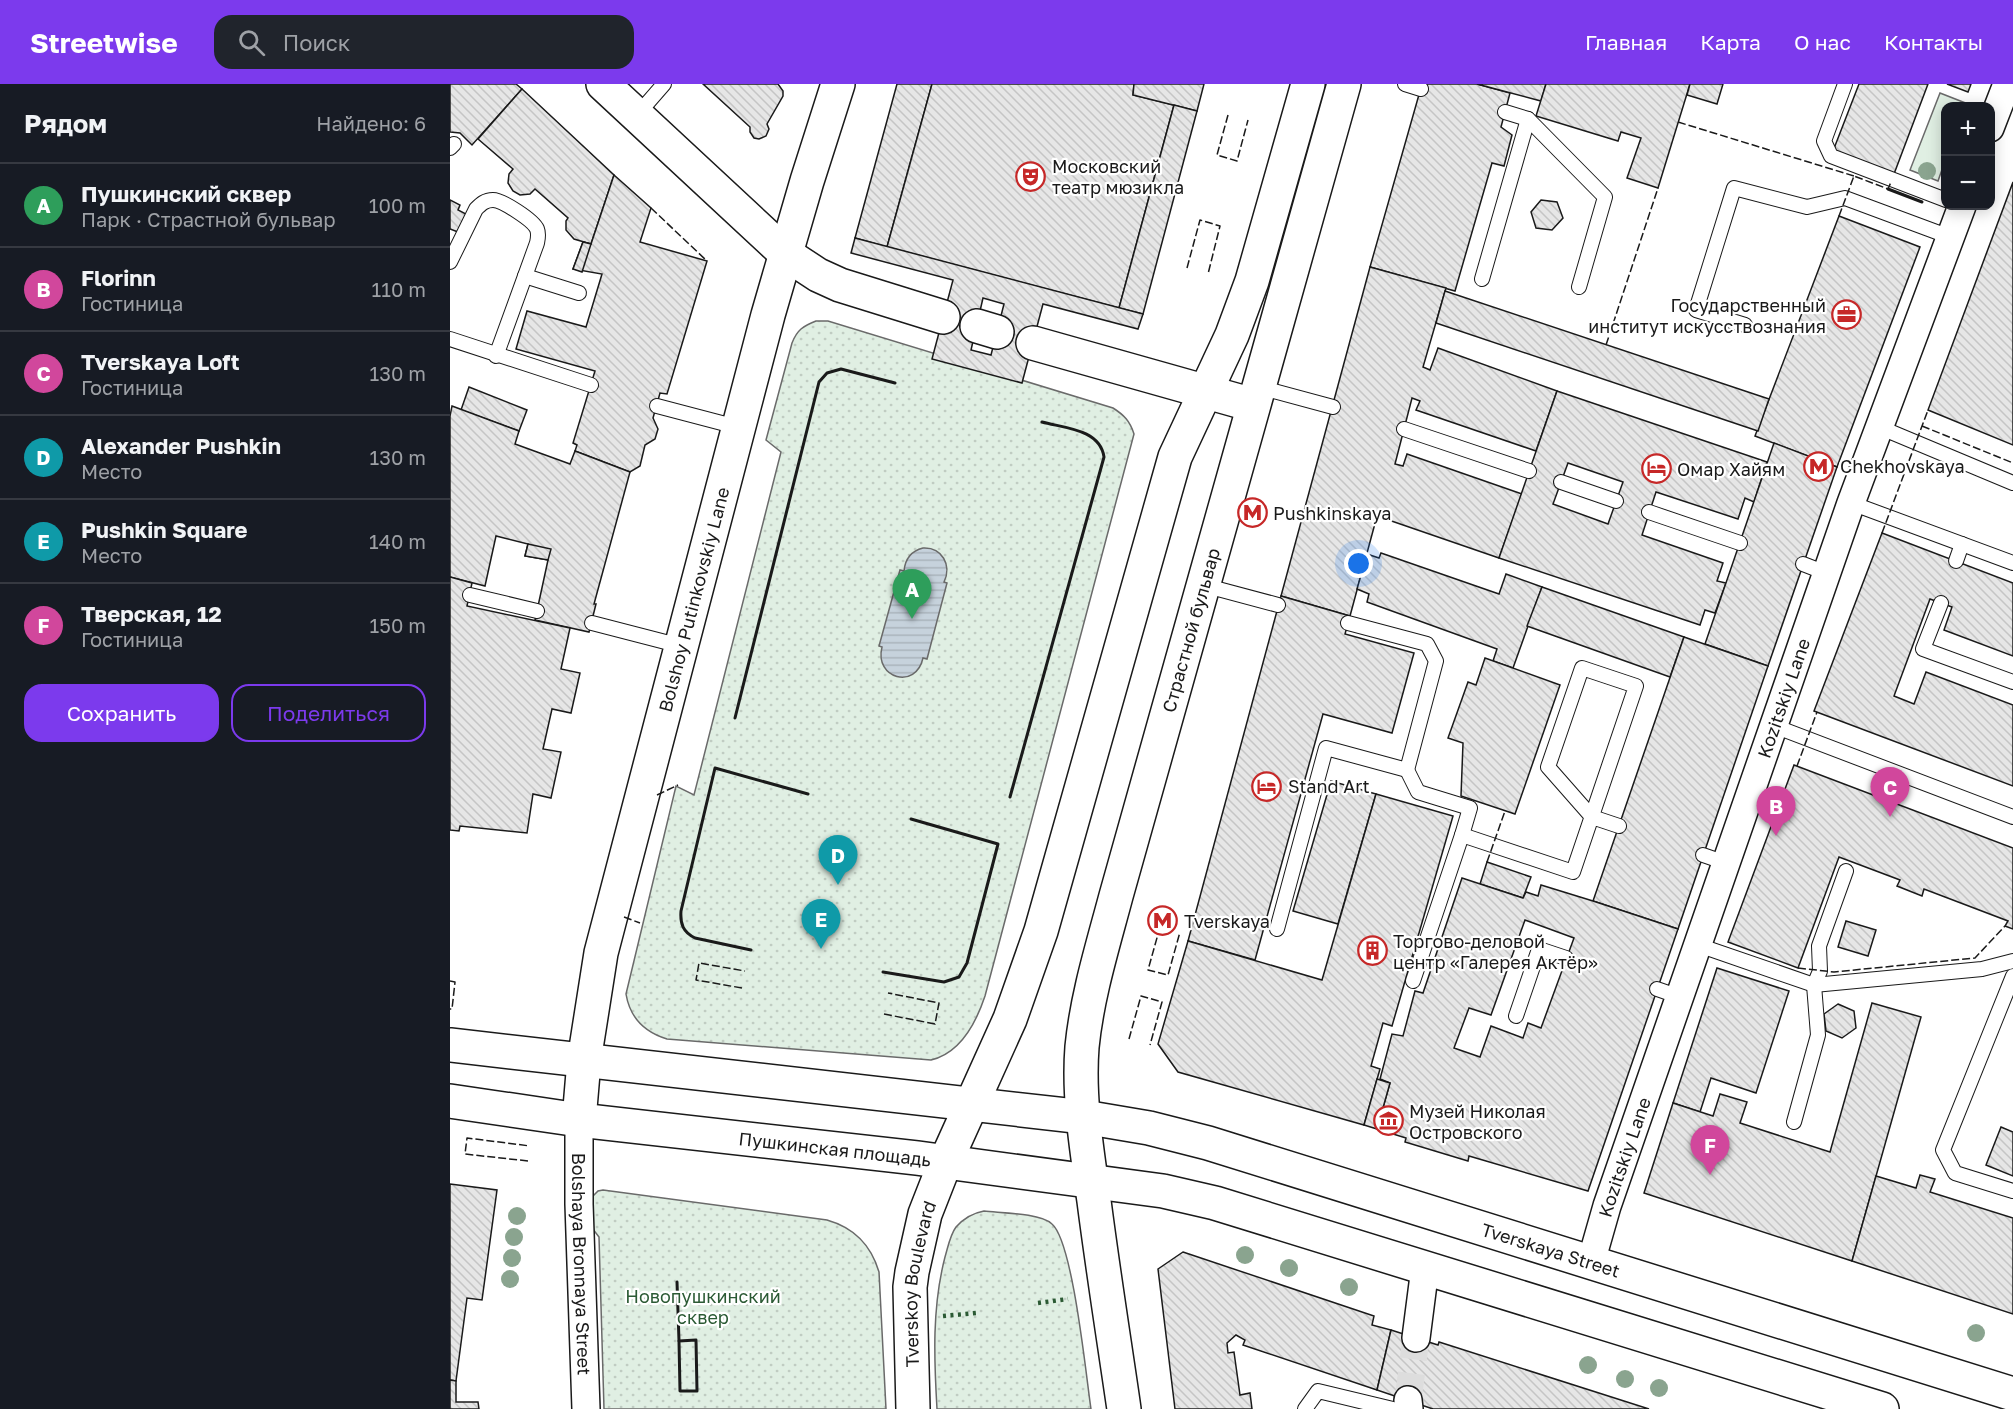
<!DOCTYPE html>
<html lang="ru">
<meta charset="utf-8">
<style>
body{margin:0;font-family:"Golos Text",sans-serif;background:#20242c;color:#f1f3f6}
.controls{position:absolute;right:18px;top:18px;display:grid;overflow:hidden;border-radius:12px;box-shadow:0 3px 15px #0003}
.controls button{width:54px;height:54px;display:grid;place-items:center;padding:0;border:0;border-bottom:2px solid #363941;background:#171b24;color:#f1f3f6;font:30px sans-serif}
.you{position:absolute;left:909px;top:480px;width:21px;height:21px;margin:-15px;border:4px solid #fff;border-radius:50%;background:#1a73e8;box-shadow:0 0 0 9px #1a73e833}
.badge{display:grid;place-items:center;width:39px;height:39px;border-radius:50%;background:#7c3aed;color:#fff;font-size:20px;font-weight:700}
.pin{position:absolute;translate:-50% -50px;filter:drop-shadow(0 2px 3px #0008)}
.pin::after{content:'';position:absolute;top:32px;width:21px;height:18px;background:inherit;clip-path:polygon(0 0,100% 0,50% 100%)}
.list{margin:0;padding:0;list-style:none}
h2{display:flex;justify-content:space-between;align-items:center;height:78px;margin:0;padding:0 24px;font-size:26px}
h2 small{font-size:20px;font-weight:400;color:#9ea1a6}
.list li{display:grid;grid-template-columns:39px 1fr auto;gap:18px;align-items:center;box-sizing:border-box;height:84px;padding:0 24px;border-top:2px solid #363941}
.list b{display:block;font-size:22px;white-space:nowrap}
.list p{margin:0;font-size:20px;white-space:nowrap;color:#9ea1a6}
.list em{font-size:20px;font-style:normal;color:#9ea1a6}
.actions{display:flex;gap:12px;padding:18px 24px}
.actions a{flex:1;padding:14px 0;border:2px solid #7c3aed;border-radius:18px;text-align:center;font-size:21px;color:#7c3aed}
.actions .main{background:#7c3aed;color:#fff}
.icon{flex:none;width:33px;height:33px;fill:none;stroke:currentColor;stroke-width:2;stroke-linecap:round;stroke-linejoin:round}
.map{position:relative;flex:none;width:1563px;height:1325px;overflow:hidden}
header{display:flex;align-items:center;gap:36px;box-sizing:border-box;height:84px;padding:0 30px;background:#7c3aed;color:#fff}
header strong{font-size:28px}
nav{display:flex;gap:33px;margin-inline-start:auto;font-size:21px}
.search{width:420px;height:54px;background:#20242c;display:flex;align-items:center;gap:15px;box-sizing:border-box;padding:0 21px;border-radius:18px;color:#9ea1a6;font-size:22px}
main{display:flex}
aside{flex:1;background:#171b24}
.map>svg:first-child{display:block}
.grass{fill:#e0efe3;stroke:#6a6a6a;stroke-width:1.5}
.park{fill:url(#park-dots);stroke:#6a6a6a;stroke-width:1.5}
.water{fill:url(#water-rules);stroke:#6a6a6a;stroke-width:1.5}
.building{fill:url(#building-back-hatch);stroke:#1a1a1a;stroke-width:1.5;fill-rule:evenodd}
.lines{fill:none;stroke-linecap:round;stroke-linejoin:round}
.street-tunnel{stroke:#ddd;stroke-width:27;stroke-dasharray:27 14;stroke-linecap:butt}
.lane-casing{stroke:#1a1a1a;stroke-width:16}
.street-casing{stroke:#1a1a1a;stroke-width:30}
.secondary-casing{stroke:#1a1a1a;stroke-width:36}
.primary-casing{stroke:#1a1a1a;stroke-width:36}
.lane{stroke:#fff;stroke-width:14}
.street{stroke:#fff;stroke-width:27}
.secondary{stroke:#fff;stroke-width:33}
.primary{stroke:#fff;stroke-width:33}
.hedge{stroke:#2b5a34;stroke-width:4.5;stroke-dasharray:3 4.5;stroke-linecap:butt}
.fence{stroke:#1a1a1a;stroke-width:1.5;stroke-dasharray:8 3;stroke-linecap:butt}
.wall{stroke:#1a1a1a;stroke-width:3}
.tree{fill:#8aa48f}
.labels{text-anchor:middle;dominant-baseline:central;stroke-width:4.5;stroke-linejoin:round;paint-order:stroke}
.poi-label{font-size:18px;fill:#1a1a1a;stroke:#fff;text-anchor:start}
.street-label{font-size:18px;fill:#1a1a1a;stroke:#fff}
.park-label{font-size:18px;fill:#2b5a34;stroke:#fff}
</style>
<header>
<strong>Streetwise</strong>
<div class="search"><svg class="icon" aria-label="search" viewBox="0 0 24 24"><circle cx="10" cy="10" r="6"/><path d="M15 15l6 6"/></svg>Поиск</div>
<nav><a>Главная</a><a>Карта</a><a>О нас</a><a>Контакты</a></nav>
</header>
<main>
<aside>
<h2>Рядом<small>Найдено: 6</small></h2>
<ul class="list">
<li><span class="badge" style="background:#2e9e5b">A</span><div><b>Пушкинский сквер</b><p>Парк · Страстной бульвар</p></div><em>100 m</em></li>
<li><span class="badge" style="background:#d1479c">B</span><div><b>Florinn</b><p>Гостиница</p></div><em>110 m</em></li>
<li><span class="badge" style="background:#d1479c">C</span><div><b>Tverskaya Loft</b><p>Гостиница</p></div><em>130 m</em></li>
<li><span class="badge" style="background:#0f9aa8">D</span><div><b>Alexander Pushkin</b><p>Место</p></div><em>130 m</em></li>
<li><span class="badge" style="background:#0f9aa8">E</span><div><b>Pushkin Square</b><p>Место</p></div><em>140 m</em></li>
<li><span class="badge" style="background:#d1479c">F</span><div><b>Тверская, 12</b><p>Гостиница</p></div><em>150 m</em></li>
</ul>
<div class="actions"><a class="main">Сохранить</a><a>Поделиться</a></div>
</aside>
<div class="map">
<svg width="1563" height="1325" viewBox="0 0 1563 1325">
<defs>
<pattern id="park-dots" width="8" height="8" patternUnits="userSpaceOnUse" patternTransform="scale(1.5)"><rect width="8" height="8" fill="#e0efe3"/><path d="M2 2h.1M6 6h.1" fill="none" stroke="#c0ccc2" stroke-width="1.8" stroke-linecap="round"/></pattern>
<pattern id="water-rules" width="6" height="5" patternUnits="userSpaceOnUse" patternTransform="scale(1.5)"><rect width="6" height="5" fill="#c6d2dc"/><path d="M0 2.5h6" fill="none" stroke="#aab4bc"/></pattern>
<pattern id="building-back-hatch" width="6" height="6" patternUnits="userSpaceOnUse" patternTransform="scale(1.5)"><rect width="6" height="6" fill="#e6e6e6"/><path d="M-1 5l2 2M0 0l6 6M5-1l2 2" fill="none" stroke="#c5c5c5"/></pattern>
</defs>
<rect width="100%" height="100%" fill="#fff"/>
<!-- grass -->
<path class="grass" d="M1490,9L1518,20L1517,22H1496L1495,77L1488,97L1460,86Z"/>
<!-- park -->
<g class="park">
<path d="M366,237H378L663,324C674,331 680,337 684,350L535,912C526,939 511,969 481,976L217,955C194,948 180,934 176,910L226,702L244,711L331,368L316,356L342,259C347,246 353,242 366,237Z"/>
<path d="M153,1106L377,1136C405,1144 421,1161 429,1188L436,1325H154L149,1153L139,1140L141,1114L148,1107Z"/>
<path d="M534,1127C551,1129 590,1129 602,1140C623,1158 636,1292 641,1325H487C484,1274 482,1223 495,1173C498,1163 500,1151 506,1143C514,1134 523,1129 534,1127Z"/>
</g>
<!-- water -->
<path class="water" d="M473,464C492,463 502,481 494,498L497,499L477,575L473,574C466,606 424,595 432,563L429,562L450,486L454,487C455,476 461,467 473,464Z"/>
<!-- building -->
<g class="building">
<path d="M0,0H66L72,5L22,61L10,49L0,48Z"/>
<path d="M253,0H328L333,7V12L317,40L319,45L316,52L309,55L304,54L300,48V43Z"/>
<path d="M447,0H482L437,163L405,154Z"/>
<path d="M482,0H684L683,11L724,21L669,224L437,163Z"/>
<path d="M684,0H754L747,27L683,11Z"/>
<path d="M972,0H1027L1060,9L1051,43L1062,51L1054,82L1042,79L1005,207L920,183Z"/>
<path d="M1027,0H1096L1091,17Z"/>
<path d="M1096,0H1240L1208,104L1177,94L1191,54L1171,48L1168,57L1086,32Z"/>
<path d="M1240,0H1273L1267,20L1237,11Z"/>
<path d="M1409,0H1478L1444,90L1383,67Z"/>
<path d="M1497,0H1521L1518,8Z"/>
<path d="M72,5L164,91L141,160L124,155L116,146V137L118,134L85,105L80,110L70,111L63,107L58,99L59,90L63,85L28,55Z"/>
<path d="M724,21L747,27L693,230L669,224Z"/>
<path d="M164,91L201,124L190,158L257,177L217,310L210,309L203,334L208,345L205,355L195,361L190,382L180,388L125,367L127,361L123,359L145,287L66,265L77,227L136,243L152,190L123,185L133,158L141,160Z"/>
<path d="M1563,98V361L1478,326Z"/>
<path d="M0,116L10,121L8,126L16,130L8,148L0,145Z"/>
<path d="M1091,116L1107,118L1113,134L1102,146L1086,144L1081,128Z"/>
<path d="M1389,132L1470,163L1387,383L1305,352Z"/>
<path d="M405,154L693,230L688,245L593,220L572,299L482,275L503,196L401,169ZM533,214L554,220L541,271L521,266Z"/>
<path d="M133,158L141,160L132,188L123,185Z"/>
<path d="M920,183L996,204L973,283L980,286L988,264L1107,307L1086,367L966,326L970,317L962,314L945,380L953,382L957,370L1072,410L1049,474L927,432L900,532L831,512Z"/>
<path d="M995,207L1319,315L1308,347L986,239Z"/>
<path d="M19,303L77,326L69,347L11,326Z"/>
<path d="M1107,307L1317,378L1304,418L1295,414L1288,435L1206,408L1192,451L1273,479L1267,497L1276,499L1265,529L1255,526L1250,541L1049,474ZM1118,379L1173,398L1158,440L1103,420Z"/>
<path d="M2,322L69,347L65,360L120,380L125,367L180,388L144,520H146L139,548L85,536L98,476L75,472L78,460L46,452L35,502L0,493V332Z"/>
<path d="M1324,359L1387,383L1318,582L1255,560Z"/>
<path d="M1432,449L1563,499V572L1494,546L1502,523L1480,515L1444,612L1464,620L1476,588L1563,621V702L1364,627Z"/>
<path d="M78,460L101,465L98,476L75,472Z"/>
<path d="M931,469L1049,510L1056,490L1092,503L1063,584L1043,577L1047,565L917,518L919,510L907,505L917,470L929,474Z"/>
<path d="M0,493L22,499L17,522L120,544L111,585L130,589L121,629L102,625L93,665L111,668L101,714L83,710L77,749L10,742L9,747L0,746Z"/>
<path d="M1092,503L1234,553L1220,593L1077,542Z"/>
<path d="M831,512L900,532L895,550L964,569L942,649L873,630L805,876L738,857Z"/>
<path d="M1234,553L1318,582L1228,845L1143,817Z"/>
<path d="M1035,574L1110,601L1065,730L1011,712L1013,659L998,654L1018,598L1026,601Z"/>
<path d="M1344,681L1563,764V845L1555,842L1558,837L1474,805L1472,812L1447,802L1450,796L1389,773L1348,884L1278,858Z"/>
<path d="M881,697L926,710L888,840L843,827Z"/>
<path d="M926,710L1003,732L942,942L933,939L921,982L930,985L914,1041L728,988L708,960L738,857L872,896Z"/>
<path d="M1037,778L1081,793L1073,814L1030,800Z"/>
<path d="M1012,794L1073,814L1076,808L1088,812L1091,801L1143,817L1228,845L1138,1107L1019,1072L1018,1077L955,1058L956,1054L927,1045L940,999L930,995L942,950L953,952L965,907L973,909ZM1075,836L1124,854L1091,944L1078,939L1073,954L1041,942L1030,973L1004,964L1019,924L1041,931Z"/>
<path d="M1396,837L1426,846L1418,872L1388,863Z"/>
<path d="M1267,884L1339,907L1306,1009L1261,994L1250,1028L1223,1019Z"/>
<path d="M1422,919L1471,933L1402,1177L1194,1109L1223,1019L1263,1032L1270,1010L1297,1018L1290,1039L1380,1068Z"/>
<path d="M1388,920L1404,927L1406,944L1392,954L1376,947L1374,930Z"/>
<path d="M927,995L940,999L927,1045L914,1041Z"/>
<path d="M1551,1043L1563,1048V1092L1536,1081Z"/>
<path d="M1470,1091L1485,1095L1480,1108L1563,1134V1230L1402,1177L1426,1092L1466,1104Z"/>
<path d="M0,1100L47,1106L32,1216L17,1214L6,1297L0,1296Z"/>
<path d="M733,1168L924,1232L922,1241L941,1246L927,1306L793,1261L795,1256L786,1251L777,1259L778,1269L784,1268L790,1311L800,1309L802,1325H725L708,1185Z"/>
<path d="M941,1246L988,1261L989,1258L1199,1325H983L927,1306Z"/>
<path d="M0,1296L6,1297V1318H28L29,1325H0Z"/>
</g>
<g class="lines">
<!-- street-tunnel -->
<path class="street-tunnel" d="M958,1316L966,1254"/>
<defs>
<g id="lane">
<path d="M955,0L971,5"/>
<path d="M1395,0L1374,57L1381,72L1496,116"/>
<path d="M1055,28L1078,35L1155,113L1129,203"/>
<path d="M187,31L214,0"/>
<path d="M0,64L4,60"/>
<path d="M0,178L26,125C31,120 35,116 43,116C52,116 83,136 87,145C89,150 88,154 87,159L46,272"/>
<path d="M75,192L129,209"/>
<path d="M1032,195L1078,35"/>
<path d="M1295,241L1246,226L1284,104L1357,123L1395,114L1500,153"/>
<path d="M0,255L141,301"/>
<path d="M809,303L883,323"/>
<path d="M207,322L287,343"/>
<path d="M1429,343L1563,399"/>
<path d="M954,345L1079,387"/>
<path d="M1111,398L1166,417"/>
<path d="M1401,419L1563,479"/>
<path d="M1199,428L1290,459"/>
<path d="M1506,477L1512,460"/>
<path d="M1353,480L1376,489"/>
<path d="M753,501L828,521"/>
<path d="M20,511L87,527"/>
<path d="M1491,519L1473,565L1563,598"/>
<path d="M142,539L231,562"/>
<path d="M1324,642L1563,733"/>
<path d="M957,686L968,708L1020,724L1012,751"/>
<path d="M1253,771L1276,779"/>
<path d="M827,845L876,664L957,686L986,577L977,560L898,539"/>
<path d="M1248,861L1364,901L1532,885L1563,877"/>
<path d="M1563,892L1493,1066L1505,1089L1563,1107"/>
<path d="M963,897L1012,751L1123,788L1186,602L1132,584L1098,683L1142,733L1169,742"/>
<path d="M1207,905L1230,913"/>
<path d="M1066,932L1089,865L1116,874"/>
<path d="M1344,1038L1368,951L1364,901L1370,887L1369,862L1396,787"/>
<path d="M855,1325L868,1307L943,1325"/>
</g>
<g id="street">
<path d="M1540,44L1557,0"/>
<path id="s1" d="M129,1036V1120L136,1325"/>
<path id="s2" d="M1141,1178L1157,1122L1401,419L1512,122"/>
<path d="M966,1254L975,1184"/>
<path d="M958,1316L959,1325"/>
</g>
<g id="secondary">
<path d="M153,0L336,170L368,191L390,201L493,233"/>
<path d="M527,242L547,248"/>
<path d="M583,259L803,321"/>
<path id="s3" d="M129,1036L134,977L151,869L318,231L357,97L388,0"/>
<path id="s4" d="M463,1325L460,1203L462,1188L475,1130L495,1079L560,935L591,847L725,373L782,251L802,197L858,0"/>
<path id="s5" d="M674,1325C664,1256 653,1187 644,1117C637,1067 628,1014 632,963C637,912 653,861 666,812L894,0"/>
</g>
<g id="primary">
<path id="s6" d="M0,961L634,1033L699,1044L758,1059L1563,1310"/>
<path id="s7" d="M0,1017L129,1036L467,1074L713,1107L765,1119L1432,1325"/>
</g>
</defs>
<!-- lane casing -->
<use href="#lane" class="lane-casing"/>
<!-- street casing -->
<use href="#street" class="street-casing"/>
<!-- secondary casing -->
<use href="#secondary" class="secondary-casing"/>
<!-- primary casing -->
<use href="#primary" class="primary-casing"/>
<!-- lane -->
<use href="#lane" class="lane"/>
<!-- street -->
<use href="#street" class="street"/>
<!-- secondary -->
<use href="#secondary" class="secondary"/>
<!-- primary -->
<use href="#primary" class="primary"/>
<!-- hedge -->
<g class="hedge">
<path d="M588,1219L618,1215"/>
<path d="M493,1232L526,1229"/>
</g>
<!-- fence -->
<g class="fence">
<path d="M778,31L767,71L787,77L798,36"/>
<path d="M1228,38L1404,92"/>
<path d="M201,124L257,177"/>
<path d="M1389,132L1404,92L1438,105L1441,98"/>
<path d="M737,184L750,136L770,142L758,190"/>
<path d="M1156,261L1208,104"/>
<path d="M1472,342L1563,379"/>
<path d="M1432,449L1478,326"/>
<path d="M1347,682L1367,628"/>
<path d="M207,711L228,701"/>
<path d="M1037,778L1055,727"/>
<path d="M174,833L190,839"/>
<path d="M710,843L698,886L718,891L730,848"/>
<path d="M1348,884L1384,888L1525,874L1555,842"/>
<path d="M0,897L5,898L2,925H0"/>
<path d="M292,904L246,896L249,879L295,887"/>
<path d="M434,930L485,940L489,919L438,909"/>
<path d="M679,955L691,912L712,918L700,961"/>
<path d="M78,1077L15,1070L17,1054L80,1062"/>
</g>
<!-- wall -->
<g class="wall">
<path d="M1438,105L1472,118"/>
<path d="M285,634L369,298L377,289L391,285L445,299"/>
<path d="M560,713L654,373C650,345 614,344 592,338"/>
<path d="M301,866L245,854C233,848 230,840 231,827L265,684L358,710"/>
<path d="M433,888L494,898L509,893L517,879L548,760L461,735"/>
<path d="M227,1198L229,1257"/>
<path d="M246,1256L247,1307H230L229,1257Z"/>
</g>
</g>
<!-- trees -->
<g class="tree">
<circle cx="1477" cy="87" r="9"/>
<circle cx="67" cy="1132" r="9"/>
<circle cx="64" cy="1153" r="9"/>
<circle cx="795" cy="1171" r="9"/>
<circle cx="62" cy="1174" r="9"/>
<circle cx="839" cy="1184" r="9"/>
<circle cx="60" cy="1195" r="9"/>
<circle cx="899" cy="1203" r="9"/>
<circle cx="1526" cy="1249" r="9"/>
<circle cx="1138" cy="1281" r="9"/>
<circle cx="1175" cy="1295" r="9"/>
<circle cx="1209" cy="1304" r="9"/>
</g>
<!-- icons -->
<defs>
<symbol id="theatre-ring" viewBox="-11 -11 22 22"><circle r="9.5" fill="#fff" stroke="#c62828" stroke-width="1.5"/><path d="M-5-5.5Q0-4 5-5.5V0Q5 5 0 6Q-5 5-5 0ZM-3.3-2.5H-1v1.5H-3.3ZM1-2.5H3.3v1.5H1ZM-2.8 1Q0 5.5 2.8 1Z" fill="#c62828"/></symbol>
<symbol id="office-ring" viewBox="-11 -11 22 22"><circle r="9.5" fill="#fff" stroke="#c62828" stroke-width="1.5"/><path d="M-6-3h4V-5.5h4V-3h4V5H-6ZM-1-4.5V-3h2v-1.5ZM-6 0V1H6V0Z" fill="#c62828"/></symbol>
<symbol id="metro-ring" viewBox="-11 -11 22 22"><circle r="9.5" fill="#fff" stroke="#c62828" stroke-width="1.5"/><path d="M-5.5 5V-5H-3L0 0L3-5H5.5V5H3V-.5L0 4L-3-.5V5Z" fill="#c62828"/></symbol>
<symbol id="hotel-ring" viewBox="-11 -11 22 22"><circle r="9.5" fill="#fff" stroke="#c62828" stroke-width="1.5"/><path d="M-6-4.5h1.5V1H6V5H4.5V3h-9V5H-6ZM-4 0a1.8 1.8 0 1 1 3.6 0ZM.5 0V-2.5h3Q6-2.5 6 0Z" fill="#c62828"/></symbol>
<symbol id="building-ring" viewBox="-11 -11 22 22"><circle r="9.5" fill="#fff" stroke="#c62828" stroke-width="1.5"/><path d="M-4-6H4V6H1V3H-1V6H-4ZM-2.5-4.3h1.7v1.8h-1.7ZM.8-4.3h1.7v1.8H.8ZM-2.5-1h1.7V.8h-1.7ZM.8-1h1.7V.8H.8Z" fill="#c62828"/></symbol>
<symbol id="museum-ring" viewBox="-11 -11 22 22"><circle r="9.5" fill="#fff" stroke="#c62828" stroke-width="1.5"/><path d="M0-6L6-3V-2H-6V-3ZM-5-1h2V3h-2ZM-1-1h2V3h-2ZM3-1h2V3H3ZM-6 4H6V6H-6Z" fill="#c62828"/></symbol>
</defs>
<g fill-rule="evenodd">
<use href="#theatre-ring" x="564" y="76" width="33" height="33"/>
<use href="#office-ring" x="1380" y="214" width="33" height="33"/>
<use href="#metro-ring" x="1352" y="366" width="33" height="33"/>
<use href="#hotel-ring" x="1190" y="368" width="33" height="33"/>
<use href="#metro-ring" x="786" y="412" width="33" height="33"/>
<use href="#hotel-ring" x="800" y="686" width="33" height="33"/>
<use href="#metro-ring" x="696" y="820" width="33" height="33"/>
<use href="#building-ring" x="906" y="850" width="33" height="33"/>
<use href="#museum-ring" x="922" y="1020" width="33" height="33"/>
</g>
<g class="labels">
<!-- poi labels -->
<g class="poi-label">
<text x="602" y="82">Московский<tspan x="602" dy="21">театр мюзикла</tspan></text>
<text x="1376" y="221" text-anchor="end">Государственный<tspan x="1376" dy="21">институт искусствознания</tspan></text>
<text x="1390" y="382">Chekhovskaya</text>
<text x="1227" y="385">Омар Хайям</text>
<text x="823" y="429">Pushkinskaya</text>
<text x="838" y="702">Stand Art</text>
<text x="734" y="837">Tverskaya</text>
<text x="943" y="857">Торгово-деловой<tspan x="943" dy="21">центр «Галерея Актёр»</tspan></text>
<text x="959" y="1027">Музей Николая<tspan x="959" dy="21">Островского</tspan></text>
</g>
<!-- street labels -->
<g class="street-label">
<text stroke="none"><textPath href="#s3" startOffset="534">Bolshoy Putinkovskiy Lane</textPath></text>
<text stroke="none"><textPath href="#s5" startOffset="796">Страстной бульвар</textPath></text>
<text stroke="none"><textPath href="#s2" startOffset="596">Kozitskiy Lane</textPath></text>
<text stroke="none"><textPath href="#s7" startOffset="388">Пушкинская площадь</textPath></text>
<text stroke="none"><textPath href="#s2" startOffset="110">Kozitskiy Lane</textPath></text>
<text stroke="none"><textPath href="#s6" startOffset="1124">Tverskaya Street</textPath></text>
<text stroke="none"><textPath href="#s1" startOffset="144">Bolshaya Bronnaya Street</textPath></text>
<text stroke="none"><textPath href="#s4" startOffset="126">Tverskoy Boulevard</textPath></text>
</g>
<!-- park labels -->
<g class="park-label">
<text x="253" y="1212">Новопушкинский<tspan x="253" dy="21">сквер</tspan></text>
</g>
</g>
</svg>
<div class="controls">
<button>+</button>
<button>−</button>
</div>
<div class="you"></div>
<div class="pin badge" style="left:462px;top:535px;background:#2e9e5b">A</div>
<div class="pin badge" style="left:1326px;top:752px;background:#d1479c">B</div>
<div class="pin badge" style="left:1440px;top:733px;background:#d1479c">C</div>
<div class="pin badge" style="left:388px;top:801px;background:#0f9aa8">D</div>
<div class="pin badge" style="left:371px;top:865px;background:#0f9aa8">E</div>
<div class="pin badge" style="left:1260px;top:1091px;background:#d1479c">F</div>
</div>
</main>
